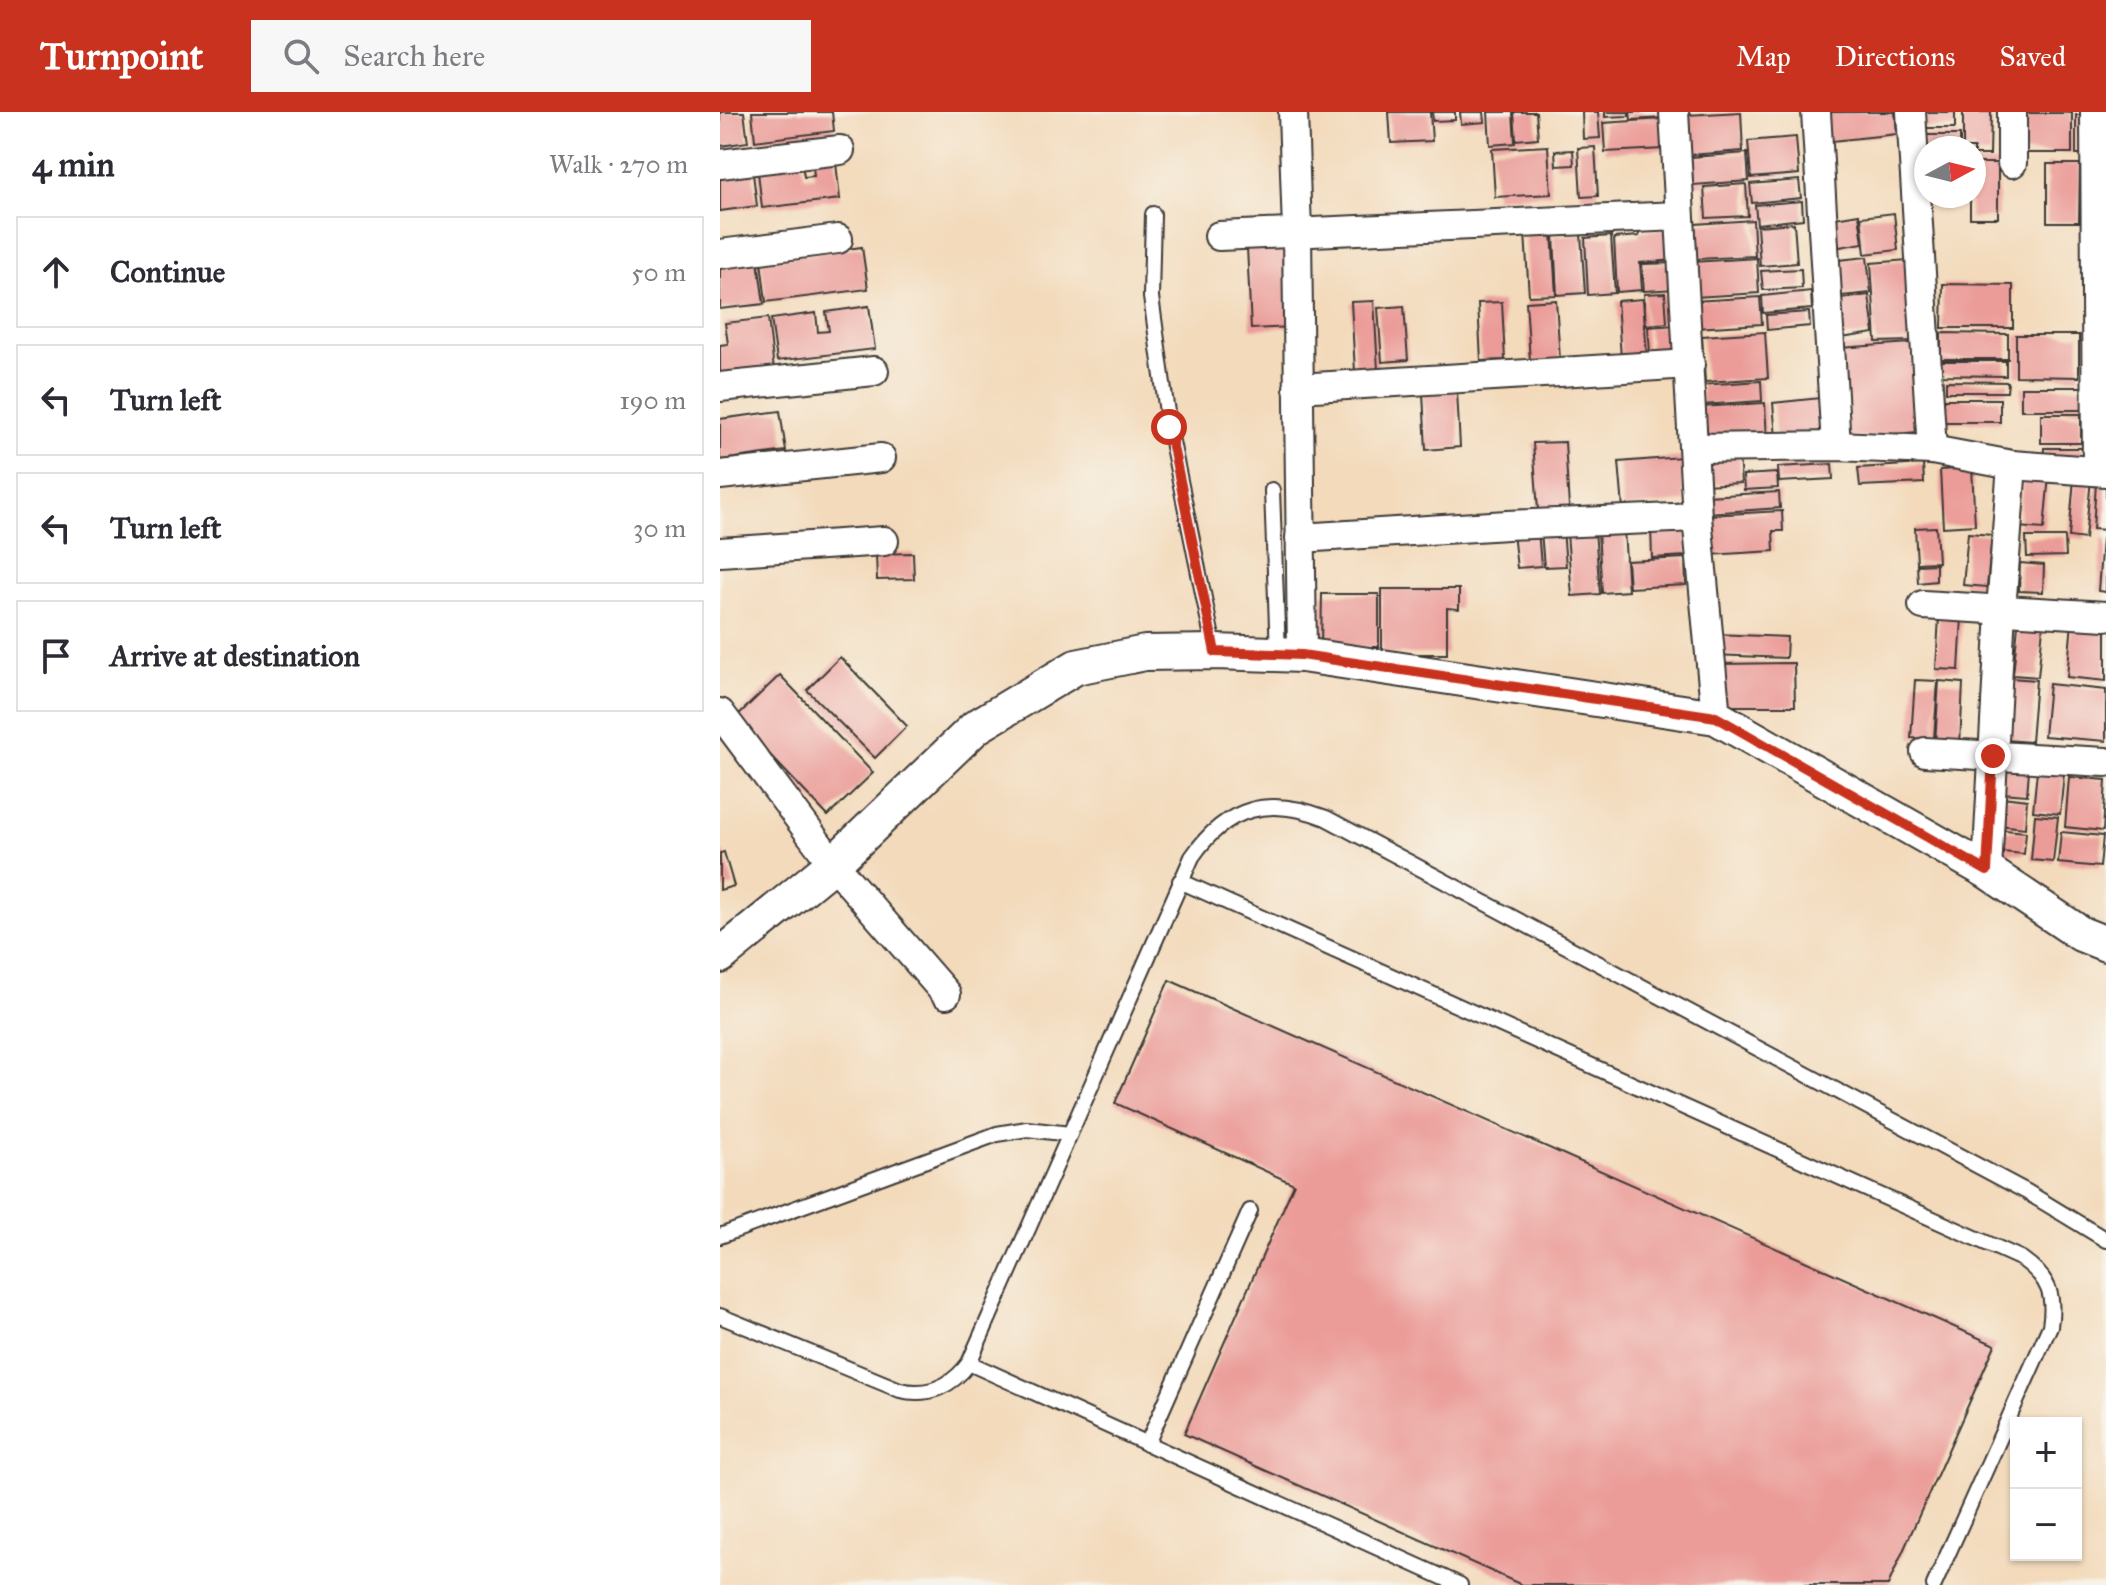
<!DOCTYPE html>
<meta charset="utf-8">
<style>
body{margin:0;font-family:"IM FELL Great Primer",serif;background:#f7f7f7;color:#2b2b33}
.controls{position:absolute;right:24px;bottom:24px;display:grid;overflow:hidden;border-radius:0px;box-shadow:0 2px 6px #0004}
.controls button{width:72px;height:72px;display:grid;place-items:center;padding:0;border:0;border-bottom:2px solid #e1e1e2;background:#fff;color:#2b2b33;font:40px sans-serif}
.compass{position:absolute;left:1194px;top:24px;width:72px;height:72px;border-radius:50%;background:#fff;box-shadow:0 2px 6px #0004;rotate:83deg}
.stop{position:absolute;width:24px;height:24px;margin:-18px;border:6px solid #c8321e;border-radius:50%;background:#fff}
.stop.end{background:#c8321e;border-color:#fff;box-shadow:0 2px 8px #0008}
.list{margin:0;padding:0;list-style:none}
h2{display:flex;justify-content:space-between;align-items:center;height:104px;margin:0;padding:0 32px;font-size:34px}
h2 small{font-size:26px;font-weight:400;color:#7c7c81}
.list li{display:grid;grid-template-columns:52px 1fr auto;gap:24px;align-items:center;box-sizing:border-box;height:112px;margin:0 16px 16px;padding:0 16px;border:2px solid #e1e1e2;border-radius:0px}
.list b{display:block;font-size:30px;white-space:nowrap}
.list em{font-size:26px;font-style:normal;color:#7c7c81}
.icon{flex:none;width:44px;height:44px;fill:none;stroke:currentColor;stroke-width:2;stroke-linecap:round;stroke-linejoin:round}
.map{position:relative;flex:none;width:1386px;height:1473px;overflow:hidden}
header{display:flex;align-items:center;gap:48px;box-sizing:border-box;height:112px;padding:0 40px;background:#c8321e;color:#fff}
header strong{font-size:38px}
nav{display:flex;gap:44px;margin-inline-start:auto;font-size:28px}
.search{width:560px;height:72px;background:#f7f7f7;display:flex;align-items:center;gap:20px;box-sizing:border-box;padding:0 28px;border-radius:0px;color:#7c7c81;font-size:30px}
main{display:flex}
aside{flex:1;background:#fff}
.map>svg:first-child{display:block}
.building{fill:#eb9c99}
.lines{fill:none;stroke-linecap:round;stroke-linejoin:round}
.service-casing{stroke:#3c3834;stroke-width:18}
.minor-casing{stroke:#3c3834;stroke-width:32}
.tertiary-casing{stroke:#3c3834;stroke-width:38}
.service{stroke:#fff;stroke-width:14}
.minor{stroke:#fff;stroke-width:28}
.tertiary{stroke:#fff;stroke-width:34}
.route{stroke:#c8321e;stroke-width:10}
</style>
<header>
<strong>Turnpoint</strong>
<div class="search"><svg class="icon" aria-label="search" viewBox="0 0 24 24"><circle cx="10" cy="10" r="6"/><path d="M15 15l6 6"/></svg>Search here</div>
<nav><a>Map</a><a>Directions</a><a>Saved</a></nav>
</header>
<main>
<aside>
<h2>4 min<small>Walk · 270 m</small></h2>
<ul class="list">
<li><svg class="icon" aria-label="ahead" viewBox="0 0 24 24"><path d="M12 20V5M6 11l6-6 6 6"/></svg><div><b>Continue</b></div><em>50 m</em></li>
<li><svg class="icon" aria-label="left" viewBox="0 0 24 24"><path d="M17 20v-9H6M10 6l-5 5 5 5"/></svg><div><b>Turn left</b></div><em>190 m</em></li>
<li><svg class="icon" aria-label="left" viewBox="0 0 24 24"><path d="M17 20v-9H6M10 6l-5 5 5 5"/></svg><div><b>Turn left</b></div><em>30 m</em></li>
<li><svg class="icon" aria-label="arrive" viewBox="0 0 24 24"><path d="M6 21V4h12l-3 4 3 4H6"/></svg><div><b>Arrive at destination</b></div></li>
</ul>
</aside>
<div class="map">
<svg width="1386" height="1473" viewBox="0 0 1386 1473">
<rect width="100%" height="100%" fill="#f7f3e8"/>
<filter id="ink" filterUnits="userSpaceOnUse"><feTurbulence type="fractalNoise" baseFrequency=".0125" numOctaves="2"/><feDisplacementMap in="SourceGraphic" scale="16" xChannelSelector="R" yChannelSelector="G"/><feConvolveMatrix kernelMatrix="1 2 1 2 8 2 1 2 1" color-interpolation-filters="sRGB"/></filter>
<filter id="wash" filterUnits="userSpaceOnUse"><feTurbulence type="fractalNoise" baseFrequency=".006" numOctaves="4" result="noise"/><feDisplacementMap in="SourceGraphic" scale="32" xChannelSelector="R" yChannelSelector="G"/><feGaussianBlur stdDeviation="1.8" result="paint"/><feColorMatrix in="noise" values="0 0 0 0 0 0 0 0 0 0 0 0 0 0 0 0 0 1.4 0 .05"/><feComposite in="paint" operator="in"/></filter>
<g filter="url(#wash)">
<rect width="100%" height="100%" fill="#f3dabb"/>
<g id="blocks">
<!-- building -->
<g class="building">
<path d="M0,0H24L28,30L0,34Z"/>
<path d="M32,0H112L114,19L35,29Z"/>
<path d="M669,0H710L712,29L671,31Z"/>
<path d="M712,0H735V8L713,9Z"/>
<path d="M740,0H764L765,10L741,12Z"/>
<path d="M768,0H793L795,31L770,33Z"/>
<path d="M794,0H816L818,26L796,28Z"/>
<path d="M862,0H878L880,26L863,27Z"/>
<path d="M885,0H909V4L885,5Z"/>
<path d="M910,0H944V6L911,8Z"/>
<path d="M1021,0L1023,39L969,43L967,3Z"/>
<path d="M1100,0H1175L1177,22L1103,30Z"/>
<rect x="1203" y="0" width="32" height="16"/>
<path d="M1243,0H1271L1270,43H1254V36H1243Z"/>
<rect x="1302" y="1" width="50" height="40"/>
<rect x="1356" y="3" width="15" height="39"/>
<path d="M942,7L944,37L885,40L883,11Z"/>
<path d="M1200,23H1240V36H1206Z"/>
<path d="M1076,25L1079,62L1031,66L1028,29Z"/>
<path d="M828,34L831,82L775,85L772,37Z"/>
<path d="M875,35L878,84L861,85L858,36Z"/>
<path d="M853,38L854,53L836,54L835,39Z"/>
<path d="M1027,41L1029,69L973,73L971,45Z"/>
<path d="M115,42L120,87L42,96L37,51L81,46L84,65L94,64L92,45Z"/>
<path d="M1254,51H1278V106H1250V84H1254Z"/>
<path d="M1327,52H1360L1359,110H1327Z"/>
<path d="M32,54L37,94L0,99V58Z"/>
<path d="M1079,68L1081,86L1032,91L1030,72Z"/>
<path d="M1026,72L1028,104L986,106L984,75Z"/>
<path d="M1082,89L1083,107L1037,112L1035,93Z"/>
<path d="M1174,101L1178,138L1145,142L1141,105Z"/>
<path d="M1139,102L1143,131L1108,137L1103,108Z"/>
<path d="M1033,108L1035,144L977,147L975,112Z"/>
<path d="M1074,111L1077,151L1040,154L1037,114Z"/>
<path d="M954,117L956,148L920,151L922,178L897,180L894,126L919,124V119Z"/>
<path d="M832,120L836,183L809,184L805,121Z"/>
<path d="M861,122L865,181L837,183L834,124Z"/>
<path d="M891,124L895,181L868,183L865,126Z"/>
<path d="M568,133L573,215L531,217L527,135Z"/>
<path d="M142,135L148,177L46,190L41,149Z"/>
<path d="M1147,145L1151,181L1112,185L1109,149Z"/>
<path d="M1037,146L1039,181L975,185L973,150Z"/>
<path d="M1188,148L1193,229L1156,230L1151,151Z"/>
<path d="M38,149L44,192L0,197V154Z"/>
<path d="M954,151L956,177L924,179L922,152Z"/>
<path d="M1081,157L1082,176L1043,178L1041,159Z"/>
<path d="M1223,172L1293,173V216H1222Z"/>
<path d="M1091,179L1092,197L1043,201L1042,184Z"/>
<path d="M945,181L947,211L926,213L924,182Z"/>
<path d="M1149,183L1154,221L1121,226L1116,187Z"/>
<path d="M1040,185L1042,212L975,216L974,189Z"/>
<path d="M923,187L927,245L901,246L897,189Z"/>
<path d="M836,188L840,248L810,249L806,190Z"/>
<path d="M654,189L658,258L635,260L631,190Z"/>
<path d="M782,190L785,248L761,249L758,191Z"/>
<path d="M149,194L155,237L57,249L51,207L96,201L98,220L109,219L106,200Z"/>
<path d="M684,194L688,248L662,250L658,196Z"/>
<path d="M1089,200L1090,214L1047,218L1046,203Z"/>
<path d="M48,206L54,258L0,265V233L8,232L5,211Z"/>
<path d="M956,213L957,239L930,240L928,215Z"/>
<path d="M1045,220L1048,266L985,270L982,224Z"/>
<path d="M1221,221L1288,222V247H1221Z"/>
<path d="M1296,223H1359V265L1296,264Z"/>
<path d="M1191,231L1198,320L1126,326L1119,236Z"/>
<path d="M1217,249H1286V264L1217,263Z"/>
<path d="M1041,269L1042,289L982,293L981,273Z"/>
<path d="M1226,269L1288,270L1287,280H1226Z"/>
<rect x="1301" y="275" width="63" height="23"/>
<path d="M737,279L740,335L706,338L703,281Z"/>
<path d="M1100,286L1104,321L1056,326L1053,291Z"/>
<rect x="1220" y="287" width="60" height="23"/>
<path d="M1045,291L1047,328L984,332L981,295Z"/>
<path d="M60,299L66,339L0,348V307Z"/>
<rect x="1321" y="302" width="40" height="29"/>
<path d="M845,330L849,396L818,398L813,331Z"/>
<path d="M1324,336H1362V354L1323,353Z"/>
<path d="M1019,342L1021,371L984,373L982,344Z"/>
<path d="M961,345L965,390L903,396L899,350Z"/>
<path d="M1112,352L1113,367L1059,370L1058,355Z"/>
<path d="M1203,352L1204,371L1140,374L1138,356Z"/>
<path d="M1252,356L1255,413L1223,415L1220,358Z"/>
<path d="M1304,360L1329,363L1324,417L1298,415Z"/>
<path d="M1057,361L1058,376L1024,378L1023,363Z"/>
<path d="M1354,366L1371,367L1365,427L1349,425Z"/>
<path d="M1376,371L1386,372V418L1373,417Z"/>
<path d="M1059,380L1060,396L987,401L986,384Z"/>
<path d="M1062,399L1063,419H1053L1054,439L989,443L988,403Z"/>
<path d="M966,414L967,444L932,446L931,415Z"/>
<path d="M1216,415L1218,450L1197,451L1195,416Z"/>
<path d="M843,417L846,454L824,455L821,419Z"/>
<path d="M818,418L821,454L797,456L793,421Z"/>
<path d="M904,418L908,479L882,481L878,419Z"/>
<path d="M875,419L880,482L852,484L847,421Z"/>
<path d="M1248,421L1272,423L1267,475L1243,473Z"/>
<path d="M1306,425H1345L1346,444L1307,445Z"/>
<path d="M1382,427L1386,428V480L1378,479Z"/>
<path d="M193,441L194,467L157,468L156,442Z"/>
<path d="M965,446L966,473L909,476L907,449Z"/>
<path d="M1300,451L1324,453L1323,480L1299,479Z"/>
<path d="M1216,452V469L1198,471L1197,453Z"/>
<path d="M662,477H739V497L727,496V542H662Z"/>
<path d="M602,482H659V535H601Z"/>
<path d="M1219,504L1242,505L1239,558L1216,557Z"/>
<path d="M1352,510L1386,514V569L1347,565Z"/>
<path d="M1298,513L1323,515L1318,565L1293,563Z"/>
<path d="M995,522L1067,525L1066,546L994,543Z"/>
<path d="M120,545L187,614L155,646L87,578Z"/>
<path d="M1074,551L1075,594H1000V552Z"/>
<path d="M60,563L153,661L108,704L15,606Z"/>
<path d="M1290,566L1316,568L1311,630L1285,628Z"/>
<path d="M1195,568L1218,569L1214,627L1191,626Z"/>
<path d="M1219,569L1243,571L1240,633L1215,632Z"/>
<path d="M1329,572L1386,578V629L1324,624Z"/>
<path d="M1284,656L1309,658L1307,683L1282,681Z"/>
<path d="M1317,659L1344,661L1340,702L1313,699Z"/>
<path d="M1349,665L1386,668L1383,719L1345,715Z"/>
<path d="M1282,685L1307,688L1305,716L1279,713Z"/>
<path d="M1315,703L1338,705L1333,750L1311,748Z"/>
<path d="M1273,717L1306,720L1304,742L1271,739Z"/>
<path d="M1341,720L1383,724L1380,755L1338,751Z"/>
<path d="M4,740L14,774L0,778V741Z"/>
<path d="M449,868L1275,1233L1168,1473H802L464,1322L574,1072L395,991Z"/>
</g>
</g>
</g>
<g filter="url(#ink)">
<use href="#blocks" fill-opacity="0" stroke="#3c3834" stroke-width="2"/>
<g class="lines">
<defs>
<g id="service">
<path d="M433,102L431,185L449,315L495,540"/>
<path d="M552,378L558,542"/>
<path d="M460,769L1302,1147C1329,1166 1335,1183 1330,1214L1214,1473"/>
<path d="M0,1124L277,1022L307,1017L350,1022"/>
<path d="M0,1204L180,1278C209,1285 232,1274 249,1251L472,745C507,694 549,684 606,706L1307,1080L1386,1128"/>
<path d="M249,1251L740,1473"/>
<path d="M427,1332L530,1099"/>
</g>
<g id="minor">
<path d="M573,0L577,120L582,543"/>
<path d="M954,0L977,405L996,605"/>
<path d="M1096,0L1116,334"/>
<path d="M1191,0L1212,338"/>
<path d="M1292,0V51"/>
<path d="M1375,0L1377,359"/>
<path d="M0,52L120,38"/>
<path d="M499,124L959,104"/>
<path d="M0,142L118,127"/>
<path d="M0,275L154,259"/>
<path d="M578,276L970,252"/>
<path d="M974,336L1116,334L1212,338L1292,353L1386,360"/>
<path d="M0,363L161,346"/>
<path d="M580,426L787,413L977,405"/>
<path d="M0,440L164,429"/>
<path d="M1203,493L1386,504"/>
<path d="M0,601L113,752L226,882"/>
<path d="M1205,640L1386,650"/>
<path d="M1267,759L1281,498L1292,353"/>
</g>
<path id="tertiary" d="M0,844L113,752L256,615L356,555L425,541L495,540L582,543L996,605L1267,759L1361,822L1386,832"/>
</defs>
<!-- service casing -->
<use href="#service" class="service-casing"/>
<!-- minor casing -->
<use href="#minor" class="minor-casing"/>
<!-- tertiary casing -->
<use href="#tertiary" class="tertiary-casing"/>
<!-- service -->
<use href="#service" class="service"/>
<!-- minor -->
<use href="#minor" class="minor"/>
<!-- tertiary -->
<use href="#tertiary" class="tertiary"/>
</g>
</g>
<g class="lines" filter="url(#ink)">
<!-- route -->
<path class="route" d="M449,315L495,540L582,543L996,605L1267,759L1273,644"/>
</g>
</svg>
<div class="controls">
<button>+</button>
<button>−</button>
</div>
<svg class="compass" viewBox="-18 -18 36 36"><path d="M0-13l5 13h-10z" fill="#e53935"/><path d="M0 13l5-13h-10z" fill="#7c7c81"/></svg>
<div class="stop" style="left:449px;top:315px"></div>
<div class="stop end" style="left:1273px;top:644px"></div>
</div>
</main>
